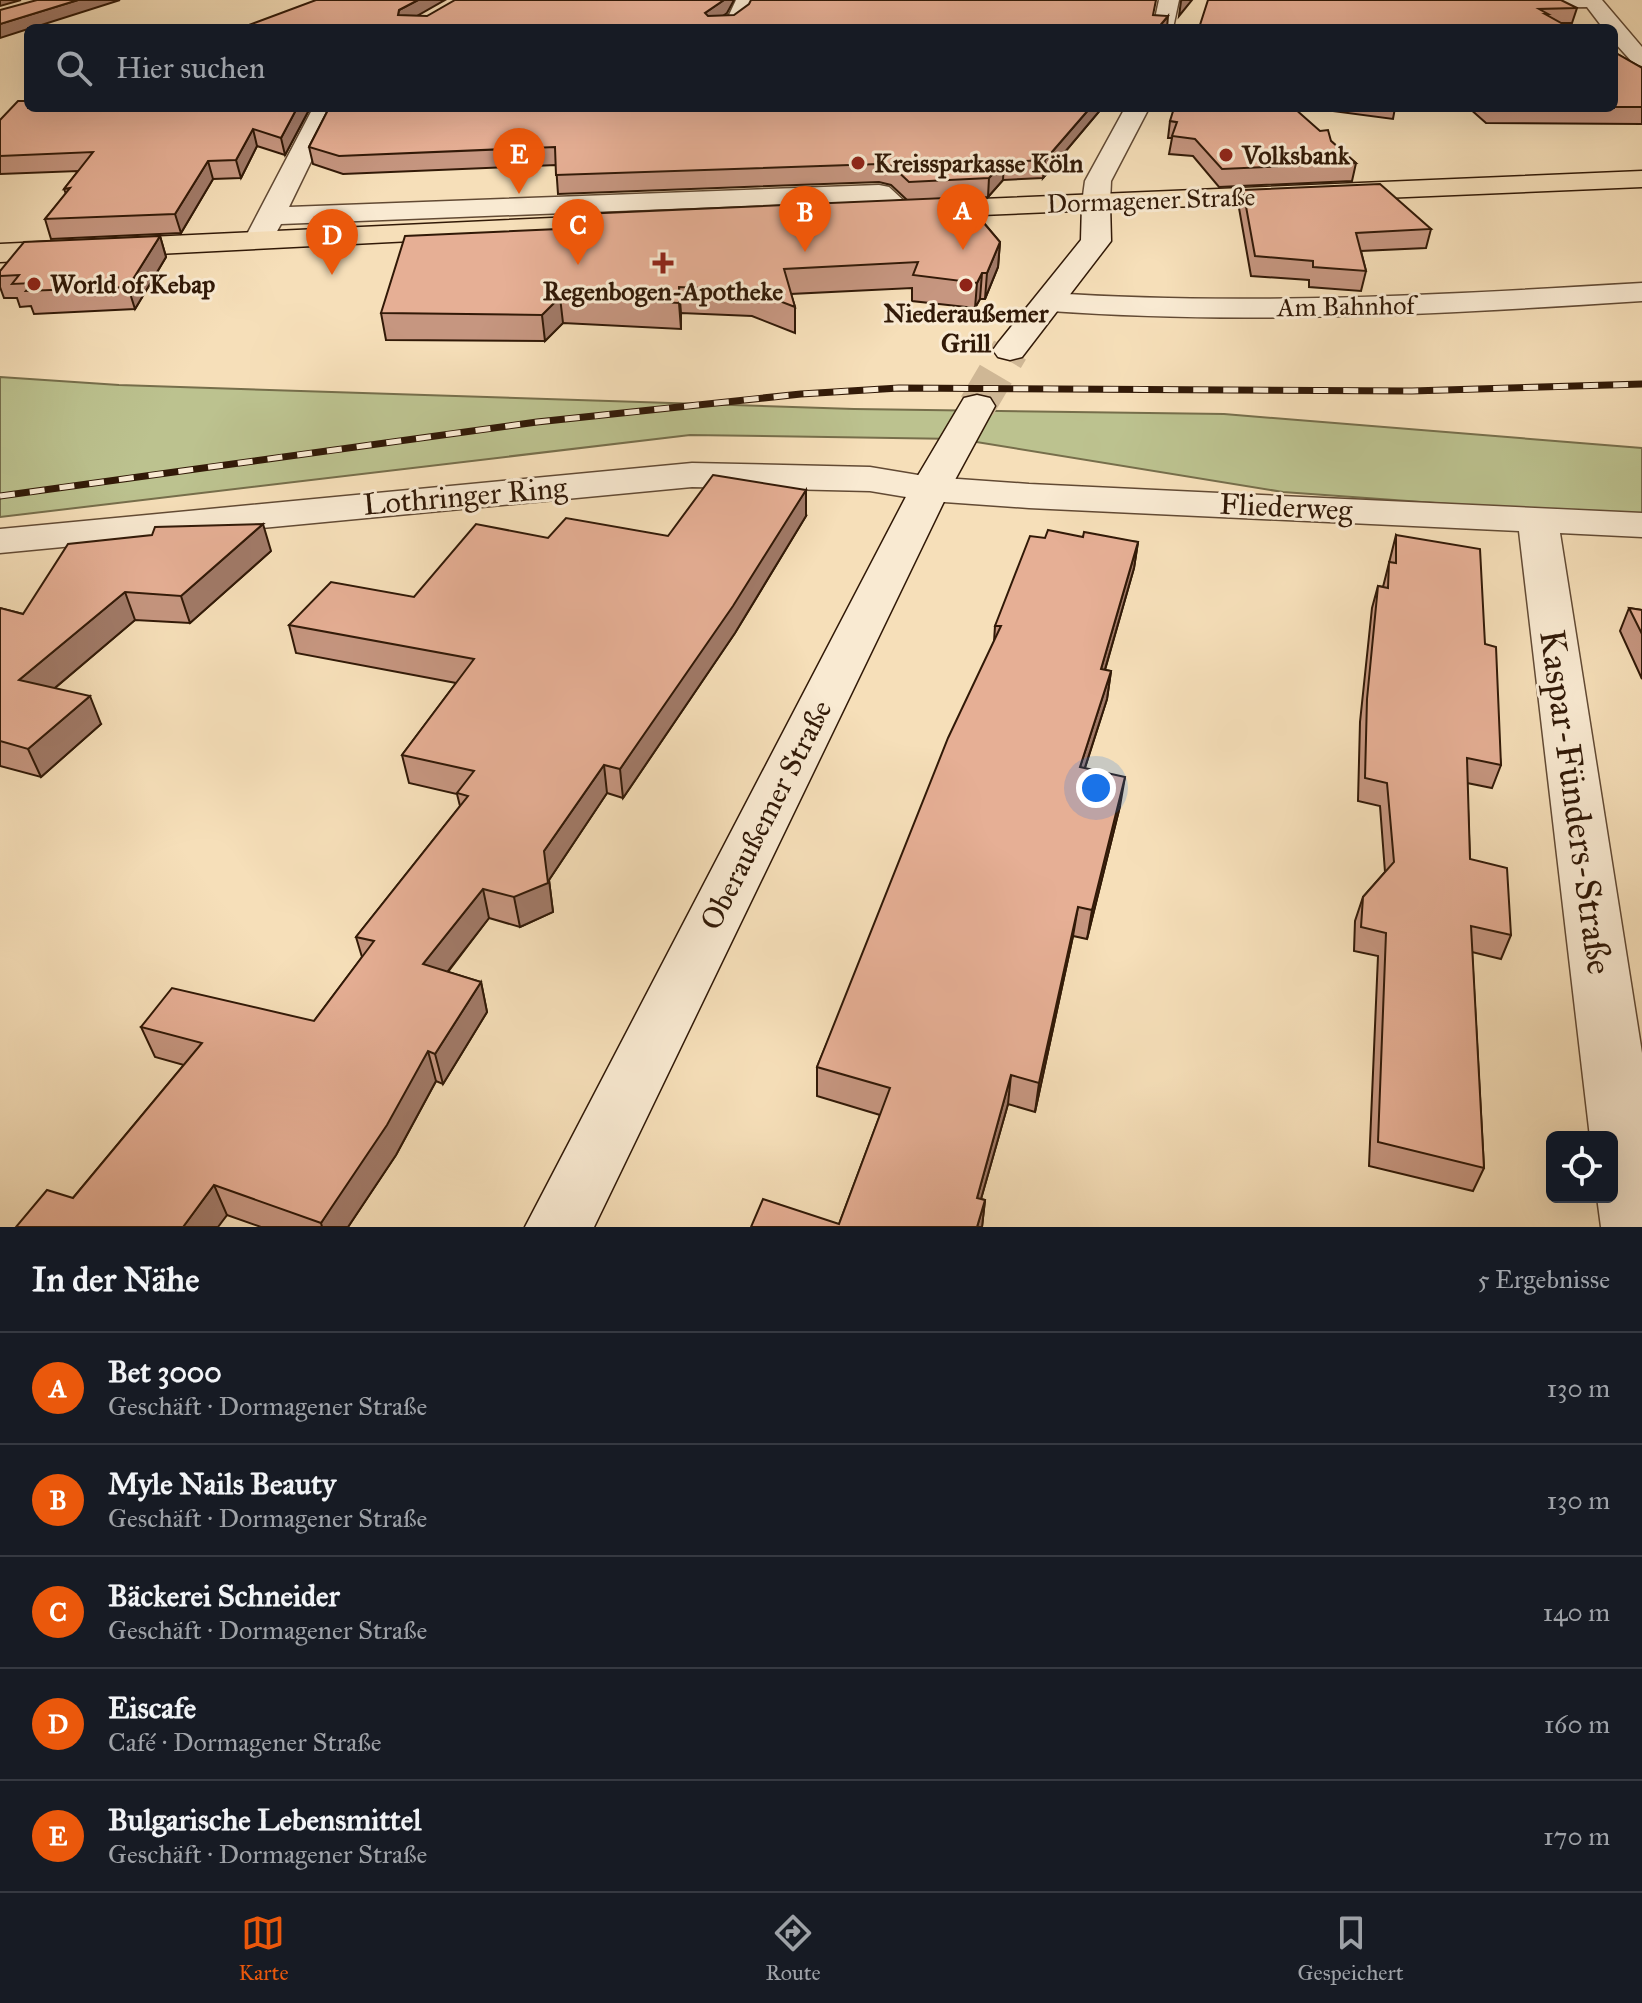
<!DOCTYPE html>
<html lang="de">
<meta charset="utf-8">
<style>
body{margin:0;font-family:"IM FELL Great Primer",serif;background:#242831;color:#f1f3f6}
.controls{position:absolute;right:24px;bottom:24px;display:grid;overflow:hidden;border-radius:12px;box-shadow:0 8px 32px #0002}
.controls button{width:72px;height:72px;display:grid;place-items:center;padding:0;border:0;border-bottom:2px solid #363941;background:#171b24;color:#f1f3f6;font:40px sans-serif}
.you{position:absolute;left:1096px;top:788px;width:28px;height:28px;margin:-20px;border:6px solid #fff;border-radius:50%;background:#1a73e8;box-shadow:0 0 0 12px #1a73e833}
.badge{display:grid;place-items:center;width:52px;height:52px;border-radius:50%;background:#ea580c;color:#fff;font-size:26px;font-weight:700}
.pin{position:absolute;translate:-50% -66px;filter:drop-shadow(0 2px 4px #0008)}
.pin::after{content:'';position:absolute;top:42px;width:28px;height:24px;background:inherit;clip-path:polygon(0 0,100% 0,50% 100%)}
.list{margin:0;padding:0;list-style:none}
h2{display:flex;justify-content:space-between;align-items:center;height:104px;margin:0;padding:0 32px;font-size:34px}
h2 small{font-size:26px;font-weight:400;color:#9ea1a6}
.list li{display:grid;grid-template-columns:52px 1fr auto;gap:24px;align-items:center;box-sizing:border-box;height:112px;padding:0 32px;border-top:2px solid #363941}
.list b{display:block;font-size:30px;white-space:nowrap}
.list p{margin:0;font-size:26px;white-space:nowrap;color:#9ea1a6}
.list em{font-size:26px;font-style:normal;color:#9ea1a6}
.icon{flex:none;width:44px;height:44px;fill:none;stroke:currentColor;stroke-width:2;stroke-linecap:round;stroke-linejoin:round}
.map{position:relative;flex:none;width:1642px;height:1227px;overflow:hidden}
.search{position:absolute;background:#171b24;box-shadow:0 8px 32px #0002;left:24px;right:24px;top:24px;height:88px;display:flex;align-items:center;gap:20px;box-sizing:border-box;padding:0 28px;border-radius:12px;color:#9ea1a6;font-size:30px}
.sheet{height:664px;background:#171b24}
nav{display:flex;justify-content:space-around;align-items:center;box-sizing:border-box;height:112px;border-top:2px solid #363941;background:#171b24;font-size:22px;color:#9ea1a6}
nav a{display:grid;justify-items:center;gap:4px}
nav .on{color:#ea580c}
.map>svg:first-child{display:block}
.green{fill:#bcc28f;stroke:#766e4b;stroke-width:2}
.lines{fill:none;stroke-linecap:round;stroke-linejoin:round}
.secondary-tunnel{stroke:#cfb795;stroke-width:37;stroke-dasharray:37 18;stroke-linecap:butt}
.minor-casing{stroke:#624a34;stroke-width:3}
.secondary-casing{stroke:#311907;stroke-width:3}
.primary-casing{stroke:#311907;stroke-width:3}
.minor{fill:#f9ead2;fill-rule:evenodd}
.secondary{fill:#f9ead2;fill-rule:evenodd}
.primary{fill:#f6dfb9;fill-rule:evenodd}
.rail-casing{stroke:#311907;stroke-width:7}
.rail{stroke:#f9ead2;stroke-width:5;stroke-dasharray:15;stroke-linecap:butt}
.wall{fill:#c69680;stroke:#311907;stroke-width:2}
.shaded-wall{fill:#a17a68;stroke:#311907;stroke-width:2}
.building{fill:#e6af95;stroke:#311907;stroke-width:2}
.poi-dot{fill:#8f2418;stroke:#f9ead2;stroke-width:3}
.labels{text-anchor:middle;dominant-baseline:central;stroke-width:6;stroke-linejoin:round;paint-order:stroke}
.far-poi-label{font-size:26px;font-weight:bold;fill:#311907;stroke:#f9ead2;text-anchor:start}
.far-street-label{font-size:26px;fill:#311907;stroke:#f9ead2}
.street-label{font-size:30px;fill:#311907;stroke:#f9ead2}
.near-street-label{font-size:36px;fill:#311907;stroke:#f9ead2}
</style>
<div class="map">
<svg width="1642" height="1227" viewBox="0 0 1642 1227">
<rect width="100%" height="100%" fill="#f6dfb9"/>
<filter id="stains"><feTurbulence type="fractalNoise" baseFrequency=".0025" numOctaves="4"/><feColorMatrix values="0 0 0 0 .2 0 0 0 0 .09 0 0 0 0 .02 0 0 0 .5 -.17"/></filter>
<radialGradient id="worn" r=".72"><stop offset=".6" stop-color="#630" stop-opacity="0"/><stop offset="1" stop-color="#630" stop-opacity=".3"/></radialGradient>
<!-- green -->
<path class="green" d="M0,377L119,385L854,409L1224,414L1642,448V515L1561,512L1283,492L958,439L690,435L0,517Z"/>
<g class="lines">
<!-- secondary-tunnel -->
<path class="secondary-tunnel" d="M977,406L1010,350"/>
<defs>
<g id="minor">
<path d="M736,0H756C743,29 740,28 709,28L729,15Z"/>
<path d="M1159,0H1179L1173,28H1153Z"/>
<path d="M1495,0H1602L1642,47V66L1634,64L1614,42V28H1603L1587,7L1503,8L1496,6Z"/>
<path d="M313,108H337L289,207L879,185L889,187L915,211L911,217C893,221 885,212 873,201L281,224L270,244L260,247L250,244L245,238Z"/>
<path d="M1125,108H1149L1111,181L1110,203L1106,209L1096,211L1086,209L1082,203L1085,181Z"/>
<path d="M1642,283V301C1444,314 1248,325 1050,311L1039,309L1034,302L1039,295L1050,293C1248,306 1444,295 1642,283Z"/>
<path d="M692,463L870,467L930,477L1029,484L1642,513V537L1560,533L1642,1053V1227H1601L1597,1197H1612V1137H1590L1519,531L1029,508L930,501L870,491L692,487L0,553V529Z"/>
</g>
<g id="secondary">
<path d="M1096,195L1106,197L1110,203L1111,241L1022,357L1010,360L998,357L993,350L998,343L1081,240L1082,203L1086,197Z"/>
<path d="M977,395L990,398L995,406L950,489L594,1227H525L910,489L964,398Z"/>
</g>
<g id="primary">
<path d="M1642,171V187L909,218L899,216L895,210L899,204L909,202Z"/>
<path d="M617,215L627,218L631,224L627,230L0,262V244Z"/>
</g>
</defs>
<!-- minor casing -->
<use href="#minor" class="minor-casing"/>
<!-- secondary casing -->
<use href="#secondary" class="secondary-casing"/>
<!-- primary casing -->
<use href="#primary" class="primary-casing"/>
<!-- minor -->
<use href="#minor" class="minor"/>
<!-- secondary -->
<use href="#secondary" class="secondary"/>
<!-- primary -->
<use href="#primary" class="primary"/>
<defs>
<path id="rail" d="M0,496L537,422L801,394L899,388L1412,391L1642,384"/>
</defs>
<!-- rail casing -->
<use href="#rail" class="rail-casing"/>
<!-- rail -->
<use href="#rail" class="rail"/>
</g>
<!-- wall -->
<g class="wall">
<path d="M1208,0L1577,8L1572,23H1561Z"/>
<path d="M1614,52L1642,68V124L1486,123L1469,108H1614Z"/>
<path d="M310,108L285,155L257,146L241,178L213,179L181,233L51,239L45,219L66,194L64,189L78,171L0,174V120Z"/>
<path d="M329,108H1102L1043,178L1003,180L988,197L968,198V204L1000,242L998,267L985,299H980L975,308L912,301V288L791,294L795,307V333L752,316L681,313V329L563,323L545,341L386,340L381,313L558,229L907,200L891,185L879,182L558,194L556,165L343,174L313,164L309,147Z"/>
<path d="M1310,108H1395L1393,119Z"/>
<path d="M1170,121L1331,141L1356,163L1352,181L1219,187L1193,156L1169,154L1172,138H1168Z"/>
<path d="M1243,190L1431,229L1426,248L1361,251L1366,271L1361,291L1309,287V280L1251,276L1239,208Z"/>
<path d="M160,236L166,257L135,309L34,314L31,306L20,307L17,298H4L0,287V271Z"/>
<path d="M806,516L735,633L623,798L607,793L549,880L553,912L520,927L489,918L448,972L481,982L487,1012L443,1084L436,1081L396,1155L348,1227H261L227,1215L73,1198L184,1065L155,1057L141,1027L314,1021L362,957L356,937L460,806L457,794L409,783L402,755L456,683L296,653L289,625L414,597L548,538L668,536Z"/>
<path d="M1396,535L1485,644L1501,765L1492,788L1467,783L1470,859L1511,935L1501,959L1472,952L1484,1168L1473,1191L1369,1166L1378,956L1354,951L1355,921L1363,897L1385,872L1380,806L1358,801L1360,722L1372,608L1378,586L1383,587Z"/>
<path d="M1083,537L1138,542L1134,568L1105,670L1111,671L1107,699L1085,768L1120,806L1087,939L1073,936L1035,1112L1008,1104L981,1199L985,1200L982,1227H751L839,1224L880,1115L817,1096V1067L994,642L995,626L1045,538Z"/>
<path d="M271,551L190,623L135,620L55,688L101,724L41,777L0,766V608L23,614Z"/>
<path d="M1629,608L1642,610V679L1620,631Z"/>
</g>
<!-- shaded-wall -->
<g class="shaded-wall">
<path d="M0,0H21L0,6Z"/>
<path d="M78,0H120L32,28H28V29L0,38V24Z"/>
<path d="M418,0H445L401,25L398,15L399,10Z"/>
<path d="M724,0H734L727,13L706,28L705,13Z"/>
<path d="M1182,0H1192L1179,16L1181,1Z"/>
<path d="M1168,16L1167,28H1158Z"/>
<path d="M297,108H310L285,155L281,138Z"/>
<path d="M1090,108H1102L1043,178L1045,160Z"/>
<path d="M253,129L257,146L241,178L236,160Z"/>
<path d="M208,161L213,179L181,233L175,214Z"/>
<path d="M1004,162L1003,180L988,197L989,178Z"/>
<path d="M160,236L166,257L135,309L128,287Z"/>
<path d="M1000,242L998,267L985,299L987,273Z"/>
<path d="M982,273L980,299L975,308L977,283Z"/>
<path d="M679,287L681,313V329L679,303Z"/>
<path d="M560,297L563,323L545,341L542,315Z"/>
<path d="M806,490V516L735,633L623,798L620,769Z"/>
<path d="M263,524L271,551L190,623L181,596Z"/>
<path d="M1138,542L1134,568L1097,697L1101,669Z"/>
<path d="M125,592L135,620L31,708L19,680Z"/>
<path d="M1111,671L1107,699L1076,795L1080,767Z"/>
<path d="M90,696L101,724L41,777L28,749Z"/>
<path d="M604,765L607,793L549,880L553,912L520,927L514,897L544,851Z"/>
<path d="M1125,777L1120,806L1087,939L1092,910Z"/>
<path d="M483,889L489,918L430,994L423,964Z"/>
<path d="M1078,907L1073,936L1035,1112L1039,1083Z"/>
<path d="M481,982L487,1012L443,1084L435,1054Z"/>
<path d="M428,1051L436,1081L396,1155L348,1227H322L321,1223Z"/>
<path d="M1011,1075L1008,1104L973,1227L977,1198Z"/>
<path d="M214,1185L227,1215L218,1227H183Z"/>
<path d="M985,1200L982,1227H977Z"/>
</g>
<!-- building -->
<g class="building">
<path d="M37,0H78L0,24V10Z"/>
<path d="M316,0H418L399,10L398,15L427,16L455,0H724L705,13L708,16L734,15L749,4L751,0H1156L1153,15L1168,16L1158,28H241Z"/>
<path d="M1208,0H1561L1577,8L1539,9L1548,14H1545L1570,28H1199Z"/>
<path d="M1614,52L1642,68V107H1614Z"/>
<path d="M18,101H28V108H297L281,138L253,129L236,160L208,161L175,214L45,219L70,188L64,189L93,152L0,156V120Z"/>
<path d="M329,108H1090L1045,160L1004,162L989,178L909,182L892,166L879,164L556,175L555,147L339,156L309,147Z"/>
<path d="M1174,108H1294L1320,131L1328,130L1331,141L1356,163L1222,169L1195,139L1172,136L1177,122L1170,121Z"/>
<path d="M1380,184L1431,229L1356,233L1366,271L1313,267V261L1255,256L1243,190Z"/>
<path d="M968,197L965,201L1000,242L987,273H982L977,283L913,275L918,262L784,269L795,307L751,290L679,287V303L560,297L542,315L381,313L405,236L558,229V215Z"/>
<path d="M160,236L128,287L26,291L33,283L12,284L19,275L0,276V271L24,242Z"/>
<path d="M713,475L806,490L733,606L620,769L604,765L544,851L548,883L514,897L483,889L423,964L481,982L435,1054L428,1051L387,1125L321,1223L214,1185L183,1227H16L47,1190L73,1198L202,1043L141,1027L172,988L314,1021L374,941L356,937L468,796L457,793L474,771L402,755L474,659L289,625L331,582L414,597L476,524L548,538L566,518L668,536Z"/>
<path d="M263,524L181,596L125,592L19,680L90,696L28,749L0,741V608L23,614L68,544L152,535L155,527Z"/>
<path d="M1048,530L1083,537L1084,532L1138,542L1101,669L1111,671L1080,767L1125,777L1092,910L1078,907L1039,1083L1011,1075L977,1198L985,1200L977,1227H751L763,1199L839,1224L890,1088L817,1067L948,738L1001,626H995L1030,536L1045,538Z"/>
<path d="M1396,535L1480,549L1485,644L1496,647L1501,765L1467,758L1470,859L1507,868L1511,935L1471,926L1484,1168L1378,1142L1386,933L1361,927L1363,897L1394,862L1387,783L1365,778L1367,699L1378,586L1388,588L1389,562L1396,563Z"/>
<path d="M1629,608L1642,610V634Z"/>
</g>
<!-- markers -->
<g class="poi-dot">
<circle cx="1226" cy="155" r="8"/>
<circle cx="858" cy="163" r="8"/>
<path d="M659 251h8v8h8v8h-8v8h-8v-8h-8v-8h8z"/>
<circle cx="34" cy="284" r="8"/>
<circle cx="966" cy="285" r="8"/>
</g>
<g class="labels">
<!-- far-poi labels -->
<g class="far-poi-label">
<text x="1242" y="155">Volksbank</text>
<text x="874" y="163">Kreissparkasse Köln</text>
<text x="50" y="284">World of Kebap</text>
<text x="663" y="291" text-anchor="middle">Regenbogen-Apotheke</text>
<text x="966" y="313" text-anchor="middle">Niederaußemer<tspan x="966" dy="30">Grill</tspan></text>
</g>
<!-- far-street labels -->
<g class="far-street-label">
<text transform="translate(1151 200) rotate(-2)">Dormagener Straße</text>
<text transform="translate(1346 306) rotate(-1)">Am Bahnhof</text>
</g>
<!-- street labels -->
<g class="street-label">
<text transform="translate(465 496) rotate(-5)">Lothringer Ring</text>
<text transform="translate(1286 507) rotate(3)">Fliederweg</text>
<text transform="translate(766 815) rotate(-63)">Oberaußemer Straße</text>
</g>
<!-- near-street labels -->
<g class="near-street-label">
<text transform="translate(1576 802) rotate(82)">Kaspar-Fünders-Straße</text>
</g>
</g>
<rect width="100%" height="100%" filter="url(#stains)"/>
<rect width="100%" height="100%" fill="url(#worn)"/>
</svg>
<div class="controls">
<button><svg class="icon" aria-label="locate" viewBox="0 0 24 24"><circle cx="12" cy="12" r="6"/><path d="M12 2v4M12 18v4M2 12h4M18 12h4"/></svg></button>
</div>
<div class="you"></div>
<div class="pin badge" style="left:963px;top:250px">A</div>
<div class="pin badge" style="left:805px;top:252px">B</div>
<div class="pin badge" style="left:578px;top:265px">C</div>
<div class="pin badge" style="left:332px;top:275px">D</div>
<div class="pin badge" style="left:519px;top:194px">E</div>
<div class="search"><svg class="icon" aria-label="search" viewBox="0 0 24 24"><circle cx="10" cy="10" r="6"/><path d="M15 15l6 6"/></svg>Hier suchen</div>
</div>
<section class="sheet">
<h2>In der Nähe<small>5 Ergebnisse</small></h2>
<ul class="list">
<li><span class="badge">A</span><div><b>Bet 3000</b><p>Geschäft · Dormagener Straße</p></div><em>130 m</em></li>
<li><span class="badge">B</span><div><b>Myle Nails Beauty</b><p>Geschäft · Dormagener Straße</p></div><em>130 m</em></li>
<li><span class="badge">C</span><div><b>Bäckerei Schneider</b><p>Geschäft · Dormagener Straße</p></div><em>140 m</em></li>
<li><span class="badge">D</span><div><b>Eiscafe</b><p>Café · Dormagener Straße</p></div><em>160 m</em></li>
<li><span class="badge">E</span><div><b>Bulgarische Lebensmittel</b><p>Geschäft · Dormagener Straße</p></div><em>170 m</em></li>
</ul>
</section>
<nav>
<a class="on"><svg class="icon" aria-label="map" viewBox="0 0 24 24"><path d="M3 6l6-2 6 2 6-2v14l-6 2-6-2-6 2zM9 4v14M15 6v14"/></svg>Karte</a>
<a><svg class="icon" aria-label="directions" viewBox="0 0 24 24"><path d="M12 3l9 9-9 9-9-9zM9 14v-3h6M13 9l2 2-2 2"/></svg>Route</a>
<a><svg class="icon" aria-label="saved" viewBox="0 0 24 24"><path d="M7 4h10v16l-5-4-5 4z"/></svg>Gespeichert</a>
</nav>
